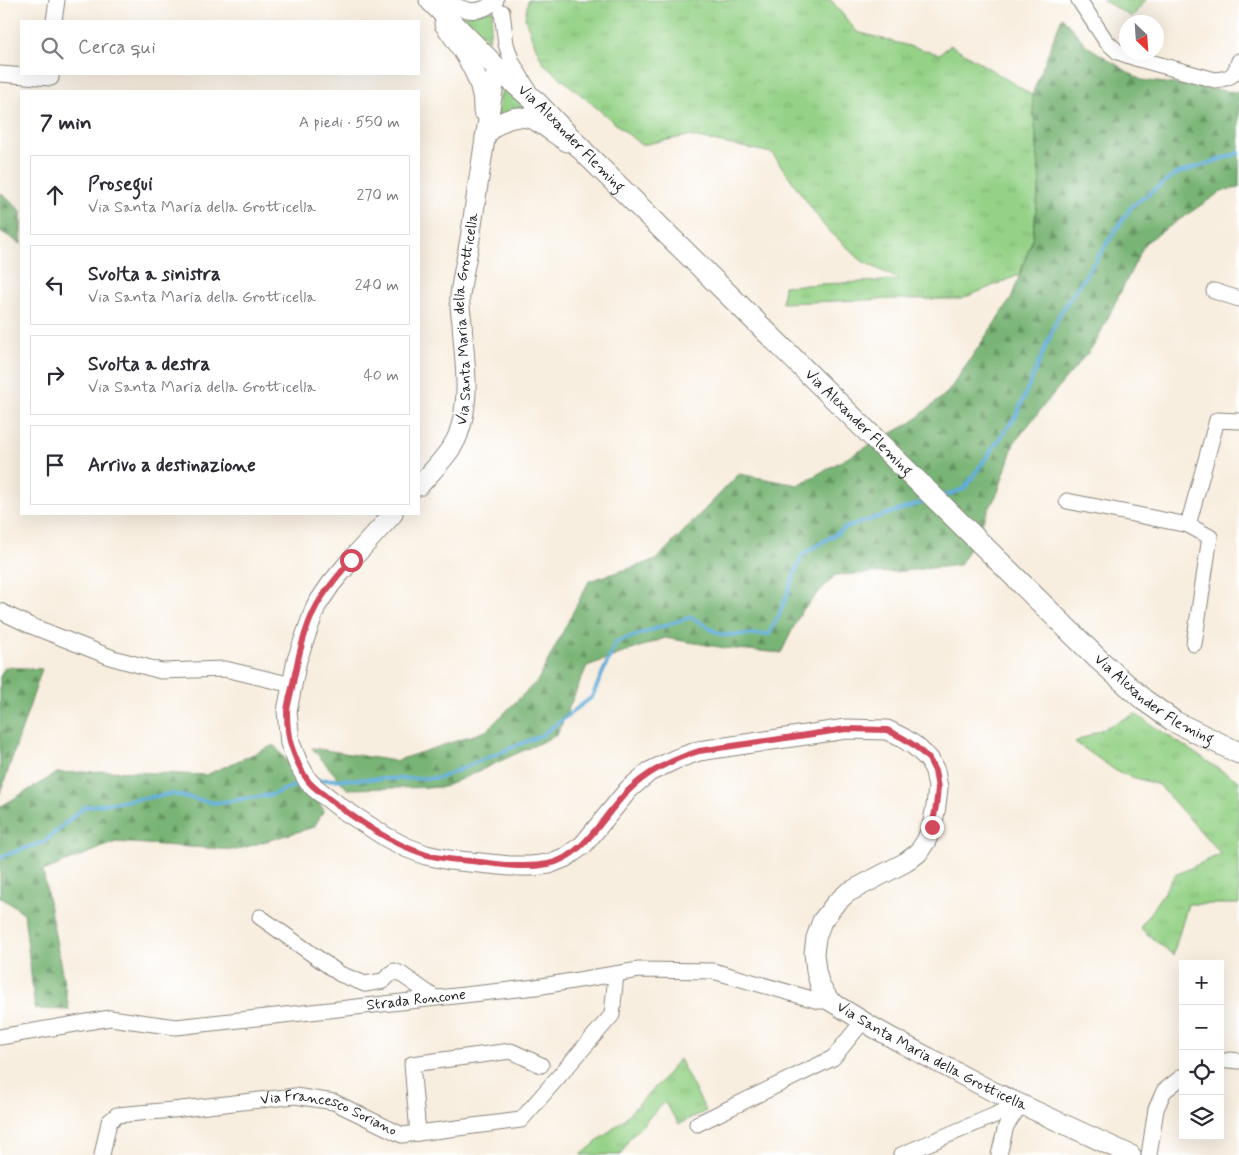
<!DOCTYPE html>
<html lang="it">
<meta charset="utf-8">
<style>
body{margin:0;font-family:Mynerve,sans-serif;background:#f2f2f3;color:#2b2b33}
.controls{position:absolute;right:15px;bottom:15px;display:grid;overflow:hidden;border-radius:0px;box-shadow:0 5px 20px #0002}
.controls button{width:45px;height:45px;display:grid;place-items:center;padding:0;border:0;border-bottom:1px solid #e1e1e2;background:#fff;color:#2b2b33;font:25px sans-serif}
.compass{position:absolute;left:1119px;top:15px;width:45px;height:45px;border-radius:50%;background:#fff;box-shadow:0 5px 20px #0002;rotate:155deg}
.stop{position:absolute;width:15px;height:15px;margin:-11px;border:4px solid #d1495b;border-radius:50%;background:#fff}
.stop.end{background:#d1495b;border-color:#fff;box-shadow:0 1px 5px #0008}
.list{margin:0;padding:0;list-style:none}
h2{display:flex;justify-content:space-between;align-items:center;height:65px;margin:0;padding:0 20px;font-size:21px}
h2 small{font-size:16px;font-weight:400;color:#7c7c81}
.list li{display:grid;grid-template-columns:32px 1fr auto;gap:15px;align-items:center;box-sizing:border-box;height:80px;margin:0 10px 10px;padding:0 10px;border:1px solid #e1e1e2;border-radius:0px}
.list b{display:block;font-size:19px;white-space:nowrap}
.list p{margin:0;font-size:16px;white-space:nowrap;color:#7c7c81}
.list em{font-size:16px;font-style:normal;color:#7c7c81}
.icon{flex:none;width:28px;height:28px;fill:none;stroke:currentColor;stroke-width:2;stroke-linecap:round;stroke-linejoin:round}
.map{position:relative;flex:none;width:1239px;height:1155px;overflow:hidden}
.search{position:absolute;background:#fff;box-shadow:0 5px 20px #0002;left:20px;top:20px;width:400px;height:55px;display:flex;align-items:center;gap:12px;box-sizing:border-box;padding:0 18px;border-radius:0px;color:#7c7c81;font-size:19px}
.panel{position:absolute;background:#fff;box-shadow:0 5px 20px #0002;left:20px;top:90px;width:400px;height:425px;border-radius:0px}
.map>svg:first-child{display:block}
.grass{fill:url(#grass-tufts);stroke:#587752}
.forest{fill:url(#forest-firs);stroke:#4a6848}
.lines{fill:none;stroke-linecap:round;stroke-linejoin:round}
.stream{stroke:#60add9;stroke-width:4}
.minor-casing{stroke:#8a857e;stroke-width:17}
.tertiary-casing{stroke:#8a857e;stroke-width:21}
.secondary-casing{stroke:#8a857e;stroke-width:23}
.minor{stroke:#fff;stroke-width:15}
.tertiary{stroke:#fff;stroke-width:19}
.secondary{stroke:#fff;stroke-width:21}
.route{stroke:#d1495b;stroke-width:6}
.labels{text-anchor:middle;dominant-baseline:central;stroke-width:4.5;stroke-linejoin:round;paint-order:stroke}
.street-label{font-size:15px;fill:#1c1c1c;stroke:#fff}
</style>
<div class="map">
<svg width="1239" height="1155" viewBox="0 0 1239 1155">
<defs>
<pattern id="grass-tufts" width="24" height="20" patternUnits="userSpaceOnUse" patternTransform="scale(1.25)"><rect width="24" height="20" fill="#95d287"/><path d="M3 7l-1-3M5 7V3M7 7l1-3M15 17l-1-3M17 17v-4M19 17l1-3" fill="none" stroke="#80b474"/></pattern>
<pattern id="forest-firs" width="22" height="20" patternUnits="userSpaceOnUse" patternTransform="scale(1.25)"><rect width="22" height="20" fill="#78b474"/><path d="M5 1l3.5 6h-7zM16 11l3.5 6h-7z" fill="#62925e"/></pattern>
</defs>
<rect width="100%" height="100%" fill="#fff"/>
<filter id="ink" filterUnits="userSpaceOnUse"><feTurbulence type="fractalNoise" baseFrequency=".02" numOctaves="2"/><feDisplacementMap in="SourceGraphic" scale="10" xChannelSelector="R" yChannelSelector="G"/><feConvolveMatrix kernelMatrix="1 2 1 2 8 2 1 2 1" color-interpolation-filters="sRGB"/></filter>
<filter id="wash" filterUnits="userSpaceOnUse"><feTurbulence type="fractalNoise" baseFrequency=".0096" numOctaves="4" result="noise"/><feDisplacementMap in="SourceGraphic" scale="20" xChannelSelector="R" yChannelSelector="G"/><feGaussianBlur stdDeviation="1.12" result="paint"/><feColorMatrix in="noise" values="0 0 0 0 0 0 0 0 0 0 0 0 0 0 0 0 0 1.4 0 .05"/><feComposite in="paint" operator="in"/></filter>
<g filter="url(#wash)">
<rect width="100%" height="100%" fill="#f8eedf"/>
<!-- grass -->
<g class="grass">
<path d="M528,0H831L857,32L939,54L951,45L1032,95L1040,180L1032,240L1019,275L961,299H892L782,303L784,286L900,280L862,261L825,227L772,153L688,136L641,145L543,63L532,38L525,18Z"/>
<path d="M1102,0H1146L1132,17Z"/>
<path d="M493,10L489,40L462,16Z"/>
<path d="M502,85L531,113L497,118Z"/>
<path d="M1135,714L1222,771L1239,781V904H1188L1173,955L1140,928L1175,875L1221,854L1159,785L1119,773L1075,742Z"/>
<path d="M679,1059L706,1111L679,1124L664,1102L629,1139L621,1155H581L622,1121L666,1076Z"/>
</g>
<!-- forest -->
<g class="forest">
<path d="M1062,17L1087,46L1141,80L1236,92L1239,91V188L1222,191L1145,243L1095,344L1058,388L1014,443L998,492L960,565L894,572L835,575L801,612L781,653L725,648L665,638L587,666L557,735L444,787L347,789L312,748L395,761L486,731L538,680L589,581L656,560L739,474L798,485L912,422L948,392L1011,299L1032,240L1040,180L1032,95Z"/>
<path d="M0,192L21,211V244L0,231Z"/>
<path d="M5,667L42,669L0,794V677Z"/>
<path d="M274,745L324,810L314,827L236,850L116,842L43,871L69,1010L35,1009L24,913L0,897V807L57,773L107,771L206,775Z"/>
</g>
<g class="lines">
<!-- stream -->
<g class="stream">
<path d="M943,496L964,489L1016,416L1059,315L1132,206L1176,174L1239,153"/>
<path d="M316,780L439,778L542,735L592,697L616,642L691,617L721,635L769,634L780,613L802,555L847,527L927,501"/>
<path d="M0,859L5,855L44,842L84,807L172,794L215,803L271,795L301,783"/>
</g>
</g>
</g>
<g filter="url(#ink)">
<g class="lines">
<defs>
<g id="minor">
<path d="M445,0C464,11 479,17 496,0"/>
<path d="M1079,0L1106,41L1118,52L1135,58L1215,80C1231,78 1234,77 1239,61"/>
<path d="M502,12L506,44L512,62L528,89"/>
<path d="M54,21L57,0"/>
<path d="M0,74L51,78V74"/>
<path d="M1214,291L1239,299"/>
<path d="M1067,501L1188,525L1210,537L1194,644"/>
<path d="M1188,525L1217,420L1239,421"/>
<path d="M0,611L29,625L113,658L161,671L225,669L292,685"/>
<path d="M260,917L340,974L365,984L383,981L394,971L401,974L435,998"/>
<path id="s1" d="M0,1037L110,1018L176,1027L536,987L639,970L713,971L819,1001H830"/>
<path d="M1220,1062L1230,1060L1239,1061"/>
<path d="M697,1124L833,1058L863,1021"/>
<path d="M418,1133L412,1064L511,1051L541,1065"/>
<path id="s2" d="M102,1155L109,1122L117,1115L173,1110L295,1096L334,1102L402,1135L521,1120L612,1015L616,974"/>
<path d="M901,1155L1021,1104"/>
<path d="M999,1155L1006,1126L1021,1104"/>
<path d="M1149,1155L1156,1109L1164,1091L1183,1076"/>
</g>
<g id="tertiary">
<path d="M444,24C458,43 478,71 482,95C483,100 483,106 483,111"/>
<path d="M485,137C496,122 515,112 534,120C545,126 556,135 567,142"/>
<path id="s3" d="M419,486C431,472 452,452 458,435C472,397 464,361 462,323C461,314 459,305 460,296C462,275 468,254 471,232C479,177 487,122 497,68"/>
<path id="s4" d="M393,514L351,560L331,584L316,606L297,660L287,711L290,743L298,763L308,781L315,788L341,808L386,837L405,847L426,855L449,860L510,866H532L549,864L566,857L583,845L629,789L649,772L676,759L699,751L846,729L887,730L903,738L915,746L929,759L935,771L938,788L936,806L932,827L926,841L918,853L906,862L847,893L835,904L822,921L816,938L814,953L816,971L820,986L830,1001L876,1029L905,1045L990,1090L1131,1155"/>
</g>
<g id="secondary">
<path id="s5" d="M430,0L497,68L537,103L588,156L1097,658L1144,700L1175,722L1239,753"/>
</g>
</defs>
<!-- minor casing -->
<use href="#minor" class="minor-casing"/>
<!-- tertiary casing -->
<use href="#tertiary" class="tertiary-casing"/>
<!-- secondary casing -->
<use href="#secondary" class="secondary-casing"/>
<!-- minor -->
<use href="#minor" class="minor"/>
<!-- tertiary -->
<use href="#tertiary" class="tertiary"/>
<!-- secondary -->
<use href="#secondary" class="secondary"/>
</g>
</g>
<g class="lines" filter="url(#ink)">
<!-- route -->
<path class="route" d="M351,560C339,575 326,589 317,605C304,628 297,663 292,688C290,696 288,703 287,711C287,719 288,736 291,745C295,757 301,772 309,782C315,789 322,793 329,799C357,820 390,843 424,854C439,859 456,860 472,861C497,864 523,869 548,864C585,857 604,813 630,789C650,770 673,759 699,751L846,729L887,730L903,738L915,746L929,759L935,771L938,788L936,806L932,827"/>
</g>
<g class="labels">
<!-- street labels -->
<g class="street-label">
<text stroke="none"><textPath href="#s5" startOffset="198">Via Alexander Fleming</textPath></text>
<text stroke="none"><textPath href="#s3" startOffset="182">Via Santa Maria della Grotticella</textPath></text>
<text stroke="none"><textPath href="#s5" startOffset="602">Via Alexander Fleming</textPath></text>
<text stroke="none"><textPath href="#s5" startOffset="1008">Via Alexander Fleming</textPath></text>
<text stroke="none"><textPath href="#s1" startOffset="420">Strada Roncone</textPath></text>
<text stroke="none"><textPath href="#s4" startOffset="1421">Via Santa Maria della Grotticella</textPath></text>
<text stroke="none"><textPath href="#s2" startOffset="260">Via Francesco Soriano</textPath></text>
</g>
</g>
</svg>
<div class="controls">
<button>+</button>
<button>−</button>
<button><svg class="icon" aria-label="locate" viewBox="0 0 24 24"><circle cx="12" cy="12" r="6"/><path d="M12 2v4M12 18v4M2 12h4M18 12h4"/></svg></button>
<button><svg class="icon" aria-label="layers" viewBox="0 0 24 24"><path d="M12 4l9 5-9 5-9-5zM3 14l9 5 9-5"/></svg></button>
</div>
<svg class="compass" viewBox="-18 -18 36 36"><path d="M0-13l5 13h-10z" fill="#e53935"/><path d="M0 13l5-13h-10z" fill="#7c7c81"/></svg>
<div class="stop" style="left:351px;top:560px"></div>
<div class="stop end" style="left:932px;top:827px"></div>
<div class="search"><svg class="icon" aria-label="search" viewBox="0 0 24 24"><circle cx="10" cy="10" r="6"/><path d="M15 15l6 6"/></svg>Cerca qui</div>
<section class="panel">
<h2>7 min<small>A piedi · 550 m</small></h2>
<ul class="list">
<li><svg class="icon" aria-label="ahead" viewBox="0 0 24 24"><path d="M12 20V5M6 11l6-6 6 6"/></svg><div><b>Prosegui</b><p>Via Santa Maria della Grotticella</p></div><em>270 m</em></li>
<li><svg class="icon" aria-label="left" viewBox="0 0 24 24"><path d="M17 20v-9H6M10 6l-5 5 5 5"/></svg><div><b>Svolta a sinistra</b><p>Via Santa Maria della Grotticella</p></div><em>240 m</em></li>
<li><svg class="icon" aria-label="right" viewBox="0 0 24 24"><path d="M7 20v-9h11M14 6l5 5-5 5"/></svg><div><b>Svolta a destra</b><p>Via Santa Maria della Grotticella</p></div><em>40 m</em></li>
<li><svg class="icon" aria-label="arrive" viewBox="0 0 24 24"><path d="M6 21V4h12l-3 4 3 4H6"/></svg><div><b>Arrivo a destinazione</b></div></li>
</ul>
</section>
</div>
